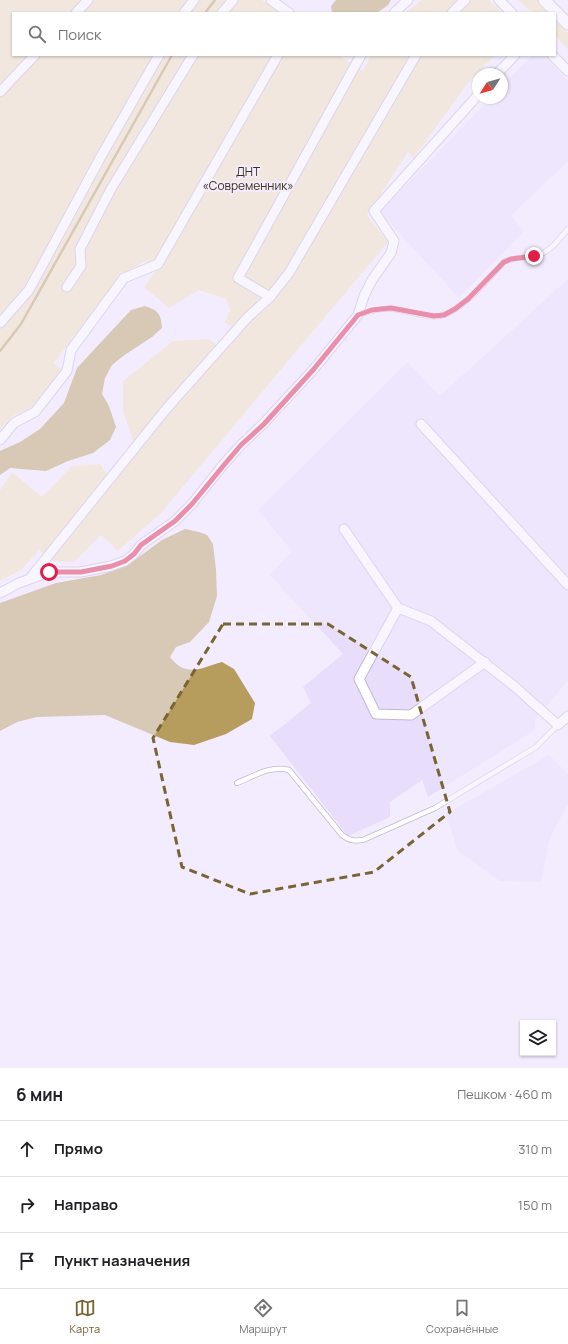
<!DOCTYPE html>
<html lang="ru">
<meta charset="utf-8">
<style>
body{margin:0;font-family:Manrope,sans-serif;background:#f6f6f6;color:#202124}
.controls{position:absolute;right:12px;bottom:12px;display:grid;overflow:hidden;border-radius:0px;box-shadow:0 1px 3px #0004}
.controls button{width:36px;height:36px;display:grid;place-items:center;padding:0;border:0;border-bottom:1px solid #e0e0e0;background:#fff;color:#202124;font:20px sans-serif}
.compass{position:absolute;left:472px;top:68px;width:36px;height:36px;border-radius:50%;background:#fff;box-shadow:0 1px 3px #0004;rotate:234deg}
.stop{position:absolute;width:12px;height:12px;margin:-9px;border:3px solid #e11d48;border-radius:50%;background:#fff}
.stop.end{background:#e11d48;border-color:#fff;box-shadow:0 1px 4px #0008}
.list{margin:0;padding:0;list-style:none}
h2{display:flex;justify-content:space-between;align-items:center;height:52px;margin:0;padding:0 16px;font-size:17px}
h2 small{font-size:13px;font-weight:400;color:#757577}
.list li{display:grid;grid-template-columns:26px 1fr auto;gap:12px;align-items:center;box-sizing:border-box;height:56px;padding:0 16px;border-top:1px solid #e0e0e0}
.list b{display:block;font-size:15px;white-space:nowrap}
.list em{font-size:13px;font-style:normal;color:#757577}
.icon{flex:none;width:22px;height:22px;fill:none;stroke:currentColor;stroke-width:2;stroke-linecap:round;stroke-linejoin:round}
.map{position:relative;flex:none;width:568px;height:1068px;overflow:hidden}
.search{position:absolute;background:#fff;box-shadow:0 1px 3px #0004;left:12px;right:12px;top:12px;height:44px;display:flex;align-items:center;gap:10px;box-sizing:border-box;padding:0 14px;border-radius:0px;color:#757577;font-size:15px}
.sheet{height:220px;background:#fff}
nav{display:flex;justify-content:space-around;align-items:center;box-sizing:border-box;height:56px;border-top:1px solid #e0e0e0;background:#fff;font-size:11px;color:#757577}
nav a{display:grid;justify-items:center;gap:2px}
nav .on{color:#786533}
.map>svg:first-child{display:block}
.built{fill:#e8ddfb}
.green{fill:#f0e1ba}
.water{fill:#b69d5d}
.lines{fill:none;stroke-linecap:round;stroke-linejoin:round}
.stream{stroke:#b69d5d;stroke-width:2.5}
.service-casing{stroke:#c2b7d4;stroke-width:6}
.minor-casing{stroke:#c2b7d4;stroke-width:11}
.tertiary-casing{stroke:#c2b7d4;stroke-width:13}
.service{stroke:#fff;stroke-width:4.5}
.minor{stroke:#fff;stroke-width:9}
.tertiary{stroke:#fff;stroke-width:11}
.route{stroke:#e11d48;stroke-width:5}
.marked{fill:none;stroke:#786533;stroke-width:3;stroke-dasharray:8 5;stroke-linejoin:round}
.labels{text-anchor:middle;dominant-baseline:central;stroke-width:4;stroke-linejoin:round;paint-order:stroke}
.park-label{font-size:12px;fill:#3e3215;stroke:#f3ecfe}
</style>
<div class="map">
<svg width="568" height="1068" viewBox="0 0 568 1068">
<rect width="100%" height="100%" fill="#f3ecfe"/>
<!-- built -->
<g class="built">
<path d="M533,55H543L568,81V161L511,216L524,231L459,298L380,212L491,98H502V86Z"/>
<path d="M568,279V680L535,720V730L428,797L422,780L390,802V817L348,836L270,736L311,703L303,687L343,654L270,575L292,551L258,510L408,362L440,396Z"/>
<path d="M549,755L568,774V804L550,837L541,882L500,881L458,851L446,814Z"/>
</g>
<!-- green -->
<g class="green">
<path d="M0,0H262L280,13H13V55H339L363,71L371,55H495L467,84L414,158L408,152L367,215L388,242L160,514L118,551L101,535L74,562L51,561L39,550L21,570L0,581V490L12,472L42,497L72,466L100,464L109,477L135,446L123,411V381L173,341L209,339L222,350L239,333L225,322L230,310L226,299L199,290L169,308L144,287L158,268L146,261L121,274L54,363L61,369L33,407L11,417L0,430Z"/>
<path d="M422,0H489L503,13H405Z"/>
<path d="M518,0H537L549,13H532Z"/>
<path d="M555,19L568,33V49L555,36Z"/>
</g>
<!-- water -->
<g class="water">
<path d="M336,0H391L388,5L377,13H332L331,6Z"/>
<path d="M145,306C159,311 161,314 162,328L152,337L123,356L112,365L105,378L102,394L109,406L116,427L110,440L93,453L68,461L46,471L10,468L0,475V451L20,442L40,429L64,403L77,368L131,310Z"/>
<path d="M185,529L199,532L207,535L213,544L216,570L217,596L209,622L190,642L176,647L170,657C186,678 201,668 222,662L234,669L255,703L252,719L226,734L194,745L170,742L105,715L37,717L17,722L0,731V603L56,583L101,575L128,565L162,540Z"/>
</g>
<g class="lines">
<!-- stream -->
<g class="stream">
<path d="M205,13L215,0"/>
<path d="M0,351L21,324L172,55"/>
</g>
<defs>
<g id="service">
<path d="M359,315C370,311 381,308 392,309C407,310 430,320 444,315C464,309 490,277 504,262C514,257 524,258 535,256C550,253 558,240 568,229"/>
<path d="M237,783C254,776 271,765 289,770L342,835C350,841 354,841 363,840L435,808L536,747L558,725"/>
</g>
<g id="minor">
<path d="M271,0L289,13"/>
<path d="M499,0L512,13"/>
<path d="M76,13L88,0"/>
<path d="M184,13L194,0"/>
<path d="M222,13L233,0"/>
<path d="M394,13L408,0"/>
<path d="M452,13L465,0"/>
<path d="M552,55L568,71"/>
<path d="M497,74L515,55"/>
<path d="M0,92L35,55"/>
<path d="M67,287L81,266L80,249L111,189L193,55"/>
<path d="M270,297L238,278L361,55"/>
<path d="M0,323L29,290L99,160L159,55"/>
<path d="M421,424L568,585"/>
<path d="M0,440L14,423L35,412L67,371L71,350L124,278L158,264L278,55"/>
<path d="M344,529L398,608L431,621L514,686L558,725L568,716"/>
<path d="M31,577L167,408L248,317L270,297L289,273L416,55"/>
<path d="M0,593L19,583L49,572H81L111,566L125,561L134,554L141,545L175,521L192,504L223,465L241,445L264,423L313,370L358,315L364,296L372,280L391,253L394,241L374,211L478,95"/>
<path d="M398,608L359,679L376,714L411,715L485,662"/>
</g>
<path id="tertiary" d="M544,0L568,24"/>
</defs>
<!-- service casing -->
<use href="#service" class="service-casing"/>
<!-- minor casing -->
<use href="#minor" class="minor-casing"/>
<!-- tertiary casing -->
<use href="#tertiary" class="tertiary-casing"/>
<!-- service -->
<use href="#service" class="service"/>
<!-- minor -->
<use href="#minor" class="minor"/>
<!-- tertiary -->
<use href="#tertiary" class="tertiary"/>
</g>
<g class="lines">
<!-- route -->
<path class="route" d="M49,572H81L112,566L125,561L134,554L141,545L175,521L192,504L224,465L241,445L264,424L313,370L358,315L372,310L391,308L434,316L444,315L455,309L468,299L504,262L511,259L534,256"/>
</g>
<!-- marked area -->
<path d="M0 0H568V1068H0ZM223,624H328L411,677L450,812L374,872L250,894L182,867L153,738Z" fill="#f3ecfe" fill-opacity=".55" fill-rule="evenodd"/>
<path class="marked" d="M223,624H328L411,677L450,812L374,872L250,894L182,867L153,738Z"/>
<g class="labels">
<!-- park labels -->
<g class="park-label">
<text x="248" y="171">ДНТ<tspan x="248" dy="14">«Современник»</tspan></text>
</g>
</g>
</svg>
<div class="controls">
<button><svg class="icon" aria-label="layers" viewBox="0 0 24 24"><path d="M12 4l9 5-9 5-9-5zM3 14l9 5 9-5"/></svg></button>
</div>
<svg class="compass" viewBox="-18 -18 36 36"><path d="M0-13l5 13h-10z" fill="#e53935"/><path d="M0 13l5-13h-10z" fill="#757577"/></svg>
<div class="stop" style="left:49px;top:572px"></div>
<div class="stop end" style="left:534px;top:256px"></div>
<div class="search"><svg class="icon" aria-label="search" viewBox="0 0 24 24"><circle cx="10" cy="10" r="6"/><path d="M15 15l6 6"/></svg>Поиск</div>
</div>
<section class="sheet">
<h2>6 мин<small>Пешком · 460 m</small></h2>
<ul class="list">
<li><svg class="icon" aria-label="ahead" viewBox="0 0 24 24"><path d="M12 20V5M6 11l6-6 6 6"/></svg><div><b>Прямо</b></div><em>310 m</em></li>
<li><svg class="icon" aria-label="right" viewBox="0 0 24 24"><path d="M7 20v-9h11M14 6l5 5-5 5"/></svg><div><b>Направо</b></div><em>150 m</em></li>
<li><svg class="icon" aria-label="arrive" viewBox="0 0 24 24"><path d="M6 21V4h12l-3 4 3 4H6"/></svg><div><b>Пункт назначения</b></div></li>
</ul>
</section>
<nav>
<a class="on"><svg class="icon" aria-label="map" viewBox="0 0 24 24"><path d="M3 6l6-2 6 2 6-2v14l-6 2-6-2-6 2zM9 4v14M15 6v14"/></svg>Карта</a>
<a><svg class="icon" aria-label="directions" viewBox="0 0 24 24"><path d="M12 3l9 9-9 9-9-9zM9 14v-3h6M13 9l2 2-2 2"/></svg>Маршрут</a>
<a><svg class="icon" aria-label="saved" viewBox="0 0 24 24"><path d="M7 4h10v16l-5-4-5 4z"/></svg>Сохранённые</a>
</nav>
